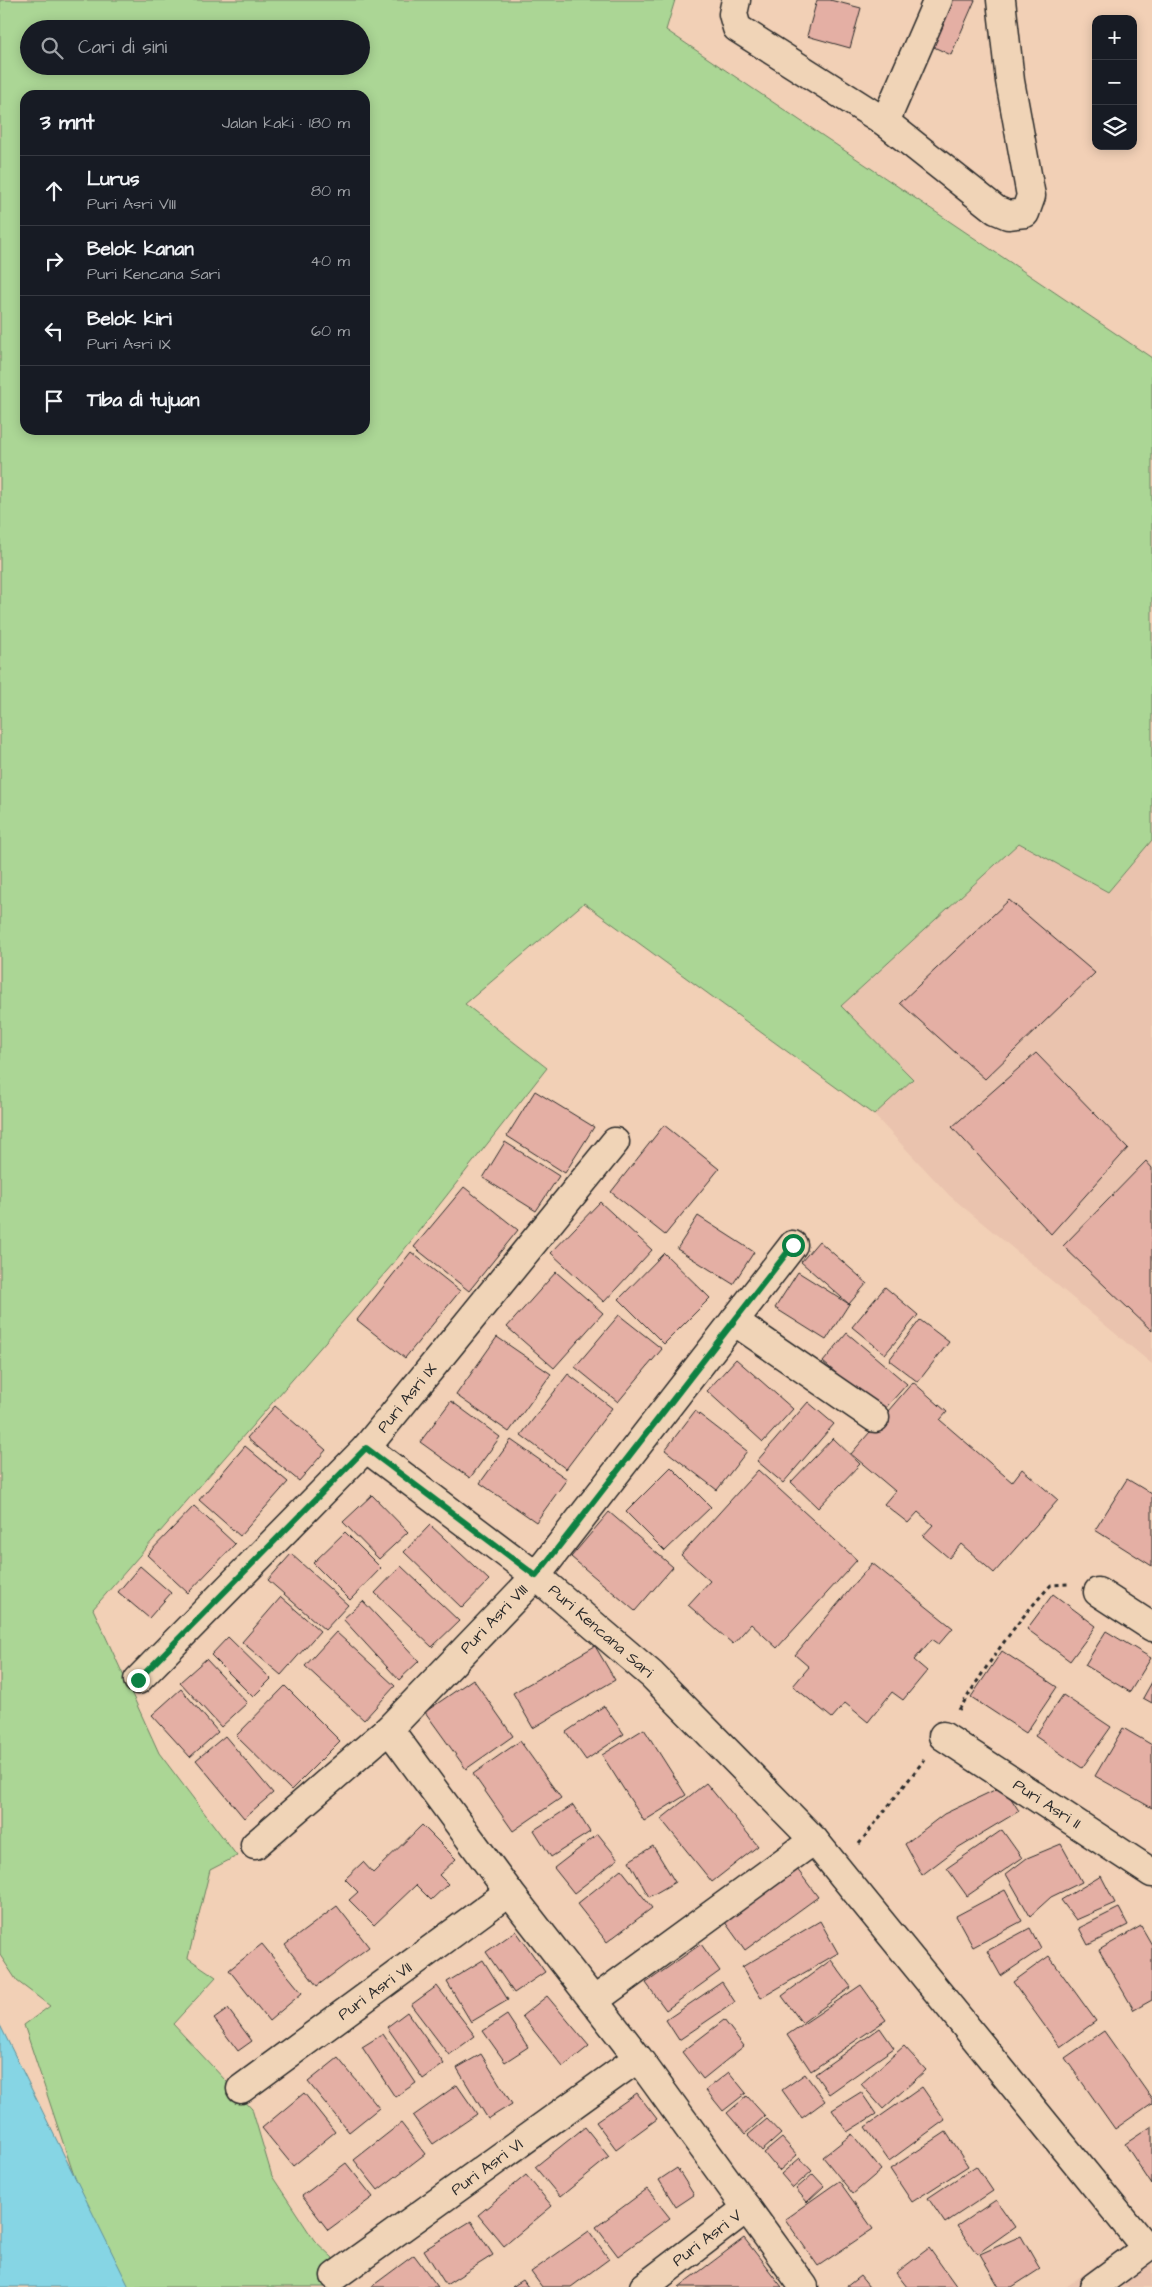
<!DOCTYPE html>
<html lang="id">
<meta charset="utf-8">
<style>
body{margin:0;font-family:"Architects Daughter",sans-serif;background:#20242c;color:#f1f3f6}
.controls{position:absolute;right:15px;top:15px;display:grid;overflow:hidden;border-radius:10px;box-shadow:0 2px 12px #0003}
.controls button{width:45px;height:45px;display:grid;place-items:center;padding:0;border:0;border-bottom:1px solid #363941;background:#171b24;color:#f1f3f6;font:25px sans-serif}
.stop{position:absolute;width:15px;height:15px;margin:-11px;border:4px solid #0b8043;border-radius:50%;background:#fff}
.stop.end{background:#0b8043;border-color:#fff;box-shadow:0 1px 5px #0008}
.list{margin:0;padding:0;list-style:none}
h2{display:flex;justify-content:space-between;align-items:center;height:65px;margin:0;padding:0 20px;font-size:21px}
h2 small{font-size:16px;font-weight:400;color:#9ea1a6}
.list li{display:grid;grid-template-columns:32px 1fr auto;gap:15px;align-items:center;box-sizing:border-box;height:70px;padding:0 20px;border-top:1px solid #363941}
.list b{display:block;font-size:19px;white-space:nowrap}
.list p{margin:0;font-size:16px;white-space:nowrap;color:#9ea1a6}
.list em{font-size:16px;font-style:normal;color:#9ea1a6}
.icon{flex:none;width:28px;height:28px;fill:none;stroke:currentColor;stroke-width:2;stroke-linecap:round;stroke-linejoin:round}
.map{position:relative;flex:none;width:1152px;height:2287px;overflow:hidden}
.search{position:absolute;background:#171b24;box-shadow:0 2px 12px #0003;left:20px;top:20px;width:350px;height:55px;display:flex;align-items:center;gap:12px;box-sizing:border-box;padding:0 18px;border-radius:28px;color:#9ea1a6;font-size:19px}
.panel{position:absolute;background:#171b24;box-shadow:0 2px 12px #0003;left:20px;top:90px;width:350px;height:345px;border-radius:15px}
.map>svg:first-child{display:block}
.built{fill:#eac3ae}
.green{fill:#abd695;stroke:#6b8060;fill-rule:evenodd}
.water{fill:#86d5e4;stroke:#62919a}
.building{fill:#e4afa4;stroke:#2b2b2b}
.lines{fill:none;stroke-linecap:round;stroke-linejoin:round}
.minor-casing{stroke:#2b2b2b;stroke-width:31}
.path{stroke:#2b2b2b;stroke-width:3;stroke-dasharray:4 4;stroke-linecap:butt}
.minor{stroke:#f0d4b7;stroke-width:28}
.route{stroke:#0b8043;stroke-width:6}
.labels{text-anchor:middle;dominant-baseline:central;stroke-width:4;stroke-linejoin:round;paint-order:stroke}
.street-label{font-size:16px;fill:#2b2b2b;stroke:#f0d4b7}
</style>
<div class="map">
<svg width="1152" height="2287" viewBox="0 0 1152 2287">
<rect width="100%" height="100%" fill="#f2d0b6"/>
<filter id="ink" filterUnits="userSpaceOnUse"><feTurbulence type="fractalNoise" baseFrequency=".02" numOctaves="2"/><feDisplacementMap in="SourceGraphic" scale="10" xChannelSelector="R" yChannelSelector="G"/><feConvolveMatrix kernelMatrix="1 2 1 2 8 2 1 2 1" color-interpolation-filters="sRGB"/></filter>
<g filter="url(#ink)">
<!-- built -->
<g class="built">
<path d="M1152,840V1364L950,1196L874,1115L913,1079L840,1007L1019,843L1108,892Z"/>
<path d="M1152,2225V2287H1066Z"/>
</g>
<!-- green -->
<path class="green" d="M0,0H675L666,30L1152,358V840L1108,892L1019,843L841,1006L913,1079L874,1115L584,903L465,1004L547,1068L392,1265L93,1609L159,1753L237,1856L210,1870L188,1958L216,1977L173,2024L252,2109L272,2176L314,2240L333,2258L327,2287H111L24,2025L50,2006L17,1981L0,1955ZM29,29H361V66H29ZM25,95H365V430H25Z"/>
<!-- water -->
<path class="water" d="M0,2025L129,2287H0Z"/>
<!-- building -->
<g class="building">
<path d="M817,0H830L861,8L850,48L807,36Z"/>
<path d="M941,0H975L951,55L923,42Z"/>
<path d="M1009,900L1095,973L985,1079L900,1003Z"/>
<path d="M1036,1053L1128,1148L1051,1234L952,1127Z"/>
<path d="M535,1091L594,1127L565,1173L507,1136Z"/>
<path d="M664,1125L719,1169L665,1235L611,1192Z"/>
<path d="M505,1142L559,1176L536,1211L483,1178Z"/>
<path d="M1146,1161L1152,1168V1331L1063,1246Z"/>
<path d="M464,1187L518,1230L469,1291L414,1247Z"/>
<path d="M600,1202L652,1250L604,1302L551,1253Z"/>
<path d="M698,1216L754,1252L733,1284L677,1249Z"/>
<path d="M819,1241L867,1283L849,1304L801,1262Z"/>
<path d="M411,1252L460,1291L405,1358L357,1320Z"/>
<path d="M664,1253L710,1298L664,1344L619,1299Z"/>
<path d="M556,1272L603,1313L554,1368L507,1327Z"/>
<path d="M798,1272L849,1304L826,1340L775,1308Z"/>
<path d="M885,1287L918,1315L885,1354L852,1327Z"/>
<path d="M619,1315L662,1349L618,1402L575,1367Z"/>
<path d="M920,1320L949,1342L918,1382L889,1360Z"/>
<path d="M847,1333L907,1384L882,1412L823,1362Z"/>
<path d="M497,1337L551,1374L509,1432L456,1395Z"/>
<path d="M736,1359L793,1409L763,1442L707,1391Z"/>
<path d="M568,1374L612,1408L566,1469L521,1435Z"/>
<path d="M913,1382L947,1412L940,1420L1012,1482L1022,1469L1058,1500L994,1573L961,1544L949,1558L923,1536L933,1525L918,1512L908,1523L884,1504L895,1491L851,1454Z"/>
<path d="M451,1401L500,1437L470,1478L420,1442Z"/>
<path d="M808,1402L834,1424L783,1483L757,1461Z"/>
<path d="M275,1406L326,1450L299,1481L247,1438Z"/>
<path d="M695,1411L747,1451L717,1490L665,1450Z"/>
<path d="M833,1438L860,1464L818,1508L791,1482Z"/>
<path d="M511,1440L567,1479L536,1522L480,1483Z"/>
<path d="M245,1446L288,1482L240,1536L199,1500Z"/>
<path d="M671,1467L711,1507L665,1551L626,1512Z"/>
<path d="M758,1470L857,1560L777,1648L751,1624L733,1644L688,1605L710,1581L681,1555Z"/>
<path d="M1127,1479L1152,1494V1566L1095,1530Z"/>
<path d="M372,1495L408,1532L379,1559L343,1522Z"/>
<path d="M194,1506L235,1544L188,1593L147,1555Z"/>
<path d="M609,1512L673,1567L635,1611L571,1557Z"/>
<path d="M430,1525L489,1580L462,1608L404,1552Z"/>
<path d="M345,1532L381,1568L350,1600L313,1563Z"/>
<path d="M291,1554L348,1605L325,1630L268,1580Z"/>
<path d="M872,1563L953,1628L939,1644L932,1639L914,1660L927,1671L903,1700L892,1692L868,1722L845,1703L832,1718L793,1686L809,1667L795,1655Z"/>
<path d="M140,1566L171,1593L149,1618L118,1592Z"/>
<path d="M401,1566L459,1621L432,1647L375,1593Z"/>
<path d="M1053,1594L1096,1626L1070,1661L1027,1629Z"/>
<path d="M281,1597L320,1631L281,1675L242,1642Z"/>
<path d="M363,1601L419,1661L399,1680L343,1619Z"/>
<path d="M1106,1631L1151,1658L1130,1692L1085,1665Z"/>
<path d="M336,1632L395,1686L364,1720L305,1666Z"/>
<path d="M228,1637L271,1679L253,1697L211,1655Z"/>
<path d="M595,1646L615,1680L533,1728L513,1693Z"/>
<path d="M1002,1651L1057,1687L1026,1733L971,1697Z"/>
<path d="M206,1659L247,1703L221,1727L180,1682Z"/>
<path d="M473,1679L513,1736L466,1769L425,1712Z"/>
<path d="M1152,1682V1703L1143,1698Z"/>
<path d="M285,1686L340,1741L291,1790L236,1736Z"/>
<path d="M181,1689L218,1732L190,1757L152,1715Z"/>
<path d="M1063,1695L1111,1727L1082,1768L1035,1736Z"/>
<path d="M604,1706L624,1734L586,1760L566,1732Z"/>
<path d="M1123,1728L1152,1745V1808L1095,1776Z"/>
<path d="M644,1729L686,1795L644,1821L602,1755Z"/>
<path d="M225,1736L273,1793L244,1818L196,1760Z"/>
<path d="M520,1741L561,1798L513,1831L473,1774Z"/>
<path d="M706,1783L758,1846L712,1882L661,1819Z"/>
<path d="M1003,1786L1019,1811L959,1847L922,1875L905,1844L944,1814Z"/>
<path d="M573,1805L590,1832L551,1857L534,1830Z"/>
<path d="M422,1825L456,1859L439,1875L448,1884L431,1900L416,1885L374,1925L349,1900L358,1892L345,1879L363,1862L373,1873Z"/>
<path d="M1002,1830L1022,1858L967,1896L947,1868Z"/>
<path d="M598,1834L618,1859L574,1893L554,1868Z"/>
<path d="M1061,1844L1082,1882L1051,1897L1030,1916L1006,1874L1027,1858Z"/>
<path d="M653,1846L675,1882L649,1897L629,1861Z"/>
<path d="M794,1865L818,1897L745,1950L722,1918Z"/>
<path d="M621,1869L652,1908L607,1942L577,1904Z"/>
<path d="M1101,1876L1115,1903L1076,1920L1061,1900Z"/>
<path d="M1005,1890L1022,1921L973,1947L956,1916Z"/>
<path d="M337,1906L369,1947L317,1986L285,1945Z"/>
<path d="M1119,1908L1128,1925L1088,1945L1079,1928Z"/>
<path d="M820,1921L838,1953L761,1998L742,1967Z"/>
<path d="M1141,1926L1152,1945V2000L1134,2010L1099,1950Z"/>
<path d="M1030,1928L1041,1949L1001,1976L987,1951Z"/>
<path d="M516,1931L545,1972L514,1993L486,1952Z"/>
<path d="M262,1944L302,1993L269,2021L229,1970Z"/>
<path d="M701,1944L720,1971L666,2010L646,1983Z"/>
<path d="M1049,1956L1096,2021L1060,2047L1013,1982Z"/>
<path d="M483,1960L508,2000L471,2022L447,1982Z"/>
<path d="M831,1960L851,1987L802,2023L782,1996Z"/>
<path d="M722,1982L735,2002L679,2040L666,2020Z"/>
<path d="M861,1985L886,2020L811,2071L787,2035Z"/>
<path d="M437,1986L475,2036L449,2055L411,2005Z"/>
<path d="M547,1996L589,2046L563,2067L522,2016Z"/>
<path d="M228,2009L252,2041L238,2051L214,2019Z"/>
<path d="M407,2012L444,2064L423,2079L387,2027Z"/>
<path d="M507,2015L528,2047L505,2062L483,2031Z"/>
<path d="M724,2020L744,2046L703,2079L682,2052Z"/>
<path d="M880,2028L894,2048L829,2094L815,2074Z"/>
<path d="M1104,2031L1152,2099V2103L1115,2129L1065,2058Z"/>
<path d="M383,2034L416,2083L395,2097L362,2047Z"/>
<path d="M904,2046L926,2070L883,2109L861,2084Z"/>
<path d="M481,2054L512,2104L488,2119L457,2068Z"/>
<path d="M338,2058L379,2108L349,2132L308,2082Z"/>
<path d="M729,2072L746,2093L723,2111L706,2090Z"/>
<path d="M805,2074L825,2101L802,2118L782,2090Z"/>
<path d="M457,2085L477,2114L433,2144L413,2116Z"/>
<path d="M922,2087L945,2120L889,2161L865,2127Z"/>
<path d="M861,2092L876,2114L847,2132L832,2110Z"/>
<path d="M304,2093L335,2132L293,2166L262,2128Z"/>
<path d="M637,2093L657,2119L616,2149L596,2122Z"/>
<path d="M747,2096L765,2116L745,2134L727,2113Z"/>
<path d="M767,2119L781,2134L762,2151L748,2135Z"/>
<path d="M401,2123L425,2154L378,2190L354,2160Z"/>
<path d="M1152,2126V2185L1125,2144Z"/>
<path d="M585,2127L609,2157L560,2197L535,2167Z"/>
<path d="M946,2132L968,2166L912,2202L890,2169Z"/>
<path d="M852,2134L881,2170L853,2194L823,2157Z"/>
<path d="M782,2138L797,2155L779,2171L764,2153Z"/>
<path d="M800,2158L812,2171L793,2188L781,2174Z"/>
<path d="M346,2163L373,2197L328,2230L302,2196Z"/>
<path d="M976,2166L993,2191L945,2223L928,2198Z"/>
<path d="M677,2168L694,2195L676,2207L659,2180Z"/>
<path d="M813,2174L824,2186L807,2202L796,2189Z"/>
<path d="M526,2175L552,2206L504,2246L478,2215Z"/>
<path d="M839,2181L873,2229L818,2266L785,2219Z"/>
<path d="M647,2189L670,2218L618,2256L596,2227Z"/>
<path d="M996,2200L1015,2227L977,2254L957,2226Z"/>
<path d="M471,2221L493,2255L446,2285L424,2250Z"/>
<path d="M589,2231L609,2259L571,2287H542L531,2272Z"/>
<path d="M1021,2236L1040,2269L1012,2287H999L980,2254Z"/>
<path d="M744,2238L782,2287H679Z"/>
<path d="M929,2248L957,2287H907L896,2273Z"/>
<path d="M414,2255L438,2287H371Z"/>
<path d="M860,2276L869,2287H846Z"/>
<path d="M523,2280L528,2287H512Z"/>
</g>
<g class="lines">
<defs>
<g id="minor">
<path d="M736,0L733,14L737,28L885,122L938,0"/>
<path d="M885,122L996,210L1008,215L1025,213L1031,196L1010,81L1001,0"/>
<path d="M734,1321L875,1418"/>
<path d="M366,1448L536,1576L652,1675L814,1840L1146,2248"/>
<path d="M1098,1592L1152,1627"/>
<path d="M138,1680L366,1448L615,1142"/>
<path d="M389,1729L509,1892L638,2058L804,2287"/>
<path d="M943,1736L1152,1873"/>
<path d="M255,1845L389,1729L536,1576L793,1245"/>
<path d="M595,2000L814,1840"/>
<path d="M241,2089L509,1892"/>
<path d="M335,2276L638,2058"/>
<path d="M644,2287L747,2208"/>
<path d="M1094,2287L1152,2244"/>
</g>
</defs>
<!-- minor casing -->
<use href="#minor" class="minor-casing"/>
<!-- path -->
<g class="path">
<path d="M959,1710C987,1665 1014,1624 1051,1585L1069,1584"/>
<path d="M859,1844L924,1760"/>
</g>
<!-- minor -->
<use href="#minor" class="minor"/>
</g>
</g>
<g class="lines" filter="url(#ink)">
<!-- route -->
<path class="route" d="M138,1680L366,1448L536,1576L793,1245"/>
</g>
<g class="labels">
<!-- street labels -->
<g class="street-label">
<text transform="translate(407 1398) rotate(-51)">Puri Asri IX</text>
<text transform="translate(494 1619) rotate(-46)">Puri Asri VIII</text>
<text transform="translate(601 1631) rotate(41)">Puri Kencana Sari</text>
<text transform="translate(1047 1804) rotate(33)">Puri Asri II</text>
<text transform="translate(375 1991) rotate(-36)">Puri Asri VII</text>
<text transform="translate(487 2167) rotate(-36)">Puri Asri VI</text>
<text transform="translate(707 2238) rotate(-37)">Puri Asri V</text>
</g>
</g>
</svg>
<div class="controls">
<button>+</button>
<button>−</button>
<button><svg class="icon" aria-label="layers" viewBox="0 0 24 24"><path d="M12 4l9 5-9 5-9-5zM3 14l9 5 9-5"/></svg></button>
</div>
<div class="stop" style="left:793px;top:1245px"></div>
<div class="stop end" style="left:138px;top:1680px"></div>
<div class="search"><svg class="icon" aria-label="search" viewBox="0 0 24 24"><circle cx="10" cy="10" r="6"/><path d="M15 15l6 6"/></svg>Cari di sini</div>
<section class="panel">
<h2>3 mnt<small>Jalan kaki · 180 m</small></h2>
<ul class="list">
<li><svg class="icon" aria-label="ahead" viewBox="0 0 24 24"><path d="M12 20V5M6 11l6-6 6 6"/></svg><div><b>Lurus</b><p>Puri Asri VIII</p></div><em>80 m</em></li>
<li><svg class="icon" aria-label="right" viewBox="0 0 24 24"><path d="M7 20v-9h11M14 6l5 5-5 5"/></svg><div><b>Belok kanan</b><p>Puri Kencana Sari</p></div><em>40 m</em></li>
<li><svg class="icon" aria-label="left" viewBox="0 0 24 24"><path d="M17 20v-9H6M10 6l-5 5 5 5"/></svg><div><b>Belok kiri</b><p>Puri Asri IX</p></div><em>60 m</em></li>
<li><svg class="icon" aria-label="arrive" viewBox="0 0 24 24"><path d="M6 21V4h12l-3 4 3 4H6"/></svg><div><b>Tiba di tujuan</b></div></li>
</ul>
</section>
</div>
